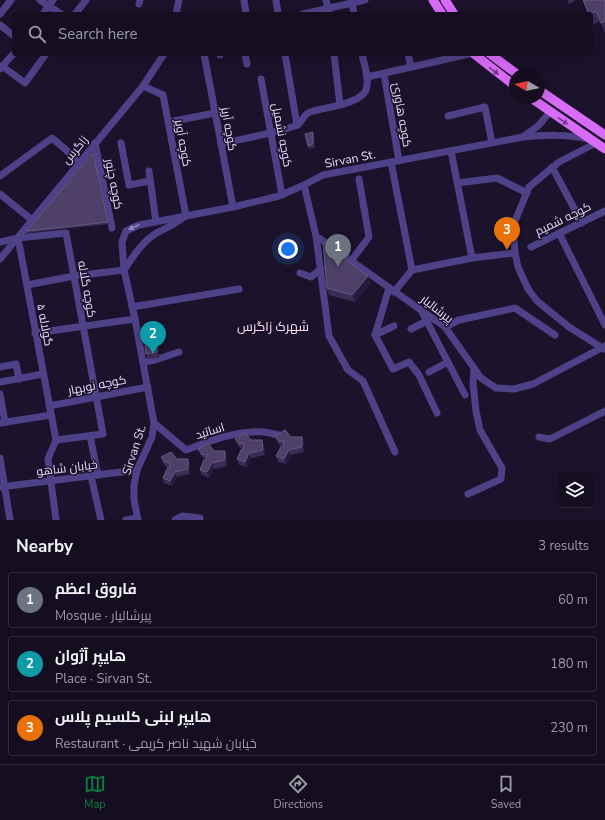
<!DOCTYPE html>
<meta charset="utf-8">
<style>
body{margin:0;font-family:"Nunito Sans",Cairo,sans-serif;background:#211c2d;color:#f1f3f6}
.controls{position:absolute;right:12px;bottom:12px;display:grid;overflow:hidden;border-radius:4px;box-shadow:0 4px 16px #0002}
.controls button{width:36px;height:36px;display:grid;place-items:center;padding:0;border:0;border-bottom:1px solid #332e3e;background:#140e20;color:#f1f3f6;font:20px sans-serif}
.compass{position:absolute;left:509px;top:68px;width:36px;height:36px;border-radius:50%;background:#140e20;box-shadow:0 4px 16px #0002;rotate:279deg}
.you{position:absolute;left:288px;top:249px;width:14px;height:14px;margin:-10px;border:3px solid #fff;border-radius:50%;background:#1a73e8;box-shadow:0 0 0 6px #1a73e833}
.badge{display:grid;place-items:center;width:26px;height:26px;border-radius:50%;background:#0b8043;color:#fff;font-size:13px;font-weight:700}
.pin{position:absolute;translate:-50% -33px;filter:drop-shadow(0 1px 2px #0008)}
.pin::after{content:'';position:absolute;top:21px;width:14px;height:12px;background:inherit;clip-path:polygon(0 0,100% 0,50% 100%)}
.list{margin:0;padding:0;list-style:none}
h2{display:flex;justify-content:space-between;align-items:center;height:52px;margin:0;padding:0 16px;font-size:17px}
h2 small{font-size:13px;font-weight:400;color:#9d9ca5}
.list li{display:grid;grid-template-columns:26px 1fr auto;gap:12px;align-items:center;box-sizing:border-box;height:56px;margin:0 8px 8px;padding:0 8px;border:1px solid #332e3e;border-radius:4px}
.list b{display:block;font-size:15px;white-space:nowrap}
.list p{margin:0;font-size:13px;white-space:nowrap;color:#9d9ca5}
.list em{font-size:13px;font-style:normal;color:#9d9ca5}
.icon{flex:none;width:22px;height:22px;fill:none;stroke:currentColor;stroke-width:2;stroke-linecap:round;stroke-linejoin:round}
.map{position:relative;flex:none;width:605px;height:520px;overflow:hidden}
.search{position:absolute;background:#140e20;box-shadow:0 4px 16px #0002;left:12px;right:12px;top:12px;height:44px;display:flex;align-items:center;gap:10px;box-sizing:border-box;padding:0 14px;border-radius:4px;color:#9d9ca5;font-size:15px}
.sheet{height:244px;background:#140e20}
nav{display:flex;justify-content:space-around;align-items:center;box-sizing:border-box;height:56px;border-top:1px solid #332e3e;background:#140e20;font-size:11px;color:#9d9ca5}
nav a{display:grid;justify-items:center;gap:2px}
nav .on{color:#0b8043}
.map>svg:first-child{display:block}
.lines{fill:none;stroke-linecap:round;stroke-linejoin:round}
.minor{stroke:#4e4187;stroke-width:7}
.major{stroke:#d86bf7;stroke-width:9}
.wall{fill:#3c2d57}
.shaded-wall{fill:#271b3e}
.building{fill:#4e4069;stroke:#665980}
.oneway{fill:#703b87}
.oneway2{fill:#9288bc}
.labels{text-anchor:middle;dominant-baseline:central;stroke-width:3;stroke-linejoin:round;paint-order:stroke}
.street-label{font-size:12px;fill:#e6defd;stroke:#1b132b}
.neighbourhood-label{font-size:13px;fill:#fde0ee;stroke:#1b132b}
</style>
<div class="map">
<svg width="605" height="520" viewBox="0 0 605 520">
<rect width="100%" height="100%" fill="#1b132b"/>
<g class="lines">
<!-- minor -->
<g class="minor">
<path d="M40,0L61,14"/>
<path d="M244,0L246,14"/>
<path d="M276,0L278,14"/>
<path d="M326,0L329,14"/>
<path d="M352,3L354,14"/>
<path d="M139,4L140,0"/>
<path d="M0,14L11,0"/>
<path d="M43,14L53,0"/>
<path d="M75,14L86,0"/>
<path d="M176,14L179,0"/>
<path d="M303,14L365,0"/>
<path d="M0,25L14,36"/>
<path d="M204,54L233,207"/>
<path d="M220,54V55"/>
<path d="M245,54L247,64"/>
<path d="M285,54L297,125"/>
<path d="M334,54L340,105"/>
<path d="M408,54L411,67"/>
<path d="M2,66L25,83L46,54"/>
<path d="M0,69L14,53"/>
<path d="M384,74L399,161"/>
<path d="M367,77L469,54"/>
<path d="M261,79L282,195"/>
<path d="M143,86L163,95L186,216"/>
<path d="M448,116L485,107L492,143"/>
<path d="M169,122L215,113"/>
<path d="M524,136L538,126L550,112"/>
<path d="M95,143L112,228"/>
<path d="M121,143L129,185L150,181"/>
<path d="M596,143L559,162L529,187L513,226L515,253L518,267L528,289L537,301L569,327L604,349"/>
<path d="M221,144C245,138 271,134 295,126C302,124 303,114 310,112C324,107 359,105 366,90C370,80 364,64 362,54"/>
<path d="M451,151L472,258"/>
<path d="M391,162L412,270"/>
<path d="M552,167L582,223"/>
<path d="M149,171L156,222"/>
<path d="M0,176L52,138L80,162"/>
<path d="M458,183L497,178L527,193"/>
<path d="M304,185L316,236L445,327L481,378L496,388L514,389L533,384L605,346"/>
<path d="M0,194L32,220"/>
<path d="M559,233L605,325"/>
<path d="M316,236L329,336L348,370L363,381L395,452"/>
<path d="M18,238L56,440L48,459L56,520"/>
<path d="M0,242L18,238L66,233L103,434L56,440"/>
<path d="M531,247L605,211"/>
<path d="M0,259L143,86L164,54"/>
<path d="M351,261L369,237L359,179"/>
<path d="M124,270C133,257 141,243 155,234C166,227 174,226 185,216"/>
<path d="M300,273L311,277L321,269"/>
<path d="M27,285L74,276L124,270"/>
<path d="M389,288L375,335L393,369L409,362L419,375L437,413"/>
<path d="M394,292L412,270L472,258L515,253"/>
<path d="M132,307L239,289"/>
<path d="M421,310L465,395"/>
<path d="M445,327L459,320L515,308L555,335"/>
<path d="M411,329L427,321"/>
<path d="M35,333L135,319"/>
<path d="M375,335L394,326"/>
<path d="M143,362L155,360L179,352"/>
<path d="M0,367L16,364L19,379"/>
<path d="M429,372L448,362"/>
<path d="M0,382L43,374"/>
<path d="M0,394L5,422"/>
<path d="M49,406L148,387"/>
<path d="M0,423L51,415"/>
<path d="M154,423L186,450C210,441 238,430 264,432C271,433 277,435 283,436"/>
<path d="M90,436L98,475"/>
<path d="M539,437L550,439L605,411"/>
<path d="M0,458L10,520"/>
<path d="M91,476L101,520"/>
<path d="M0,487L137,470"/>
<path d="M468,494L501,479L502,468L480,430L476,411L473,383L474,369"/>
<path d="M126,520L137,518"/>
<path d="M138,520L134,500V485L137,470L152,437L154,423L135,319L124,270L122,242L126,231L139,225L233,207L279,196L304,185L323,175L523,137C545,135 565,134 588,139"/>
<path d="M175,520L182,516L200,518"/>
</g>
<!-- major -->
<g class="major">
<path d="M433,0L442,14"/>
<path d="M445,0L454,14"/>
<path d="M474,54L515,86"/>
<path d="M490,54L517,74"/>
<path d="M539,90L605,135"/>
<path d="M531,98L605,149"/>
</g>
</g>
<!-- wall -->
<g class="wall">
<path d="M567,0H574L575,1L569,4Z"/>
<path d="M583,0H598L599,1L605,0V33L600,21L593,25L591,20V14H588Z"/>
<path d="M314,136L315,148L309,149L308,146Z"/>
<path d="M93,153L109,224L27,233V231Z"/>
<path d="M371,283L355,302L329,295L327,288Z"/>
<path d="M159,349V358L148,359L146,354Z"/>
<path d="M275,436L291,437H302L304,443V452L291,455L286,464L278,462L276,456L281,447L277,441Z"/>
<path d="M235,439L251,440H262L264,446L265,455L251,458L247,467L239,465L237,459L242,450L237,444Z"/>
<path d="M198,449L214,451H225L227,456V466L214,469L209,478L202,475L200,470L205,460L200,454Z"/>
<path d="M161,457L177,459H188L190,464V474L177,477L172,486L164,483L163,478L167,468L163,463Z"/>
</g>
<!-- shaded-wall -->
<g class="shaded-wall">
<path d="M313,132L314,136L315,148L313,144Z"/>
<path d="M368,276L371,283L355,302L352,295Z"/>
<path d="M157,344L159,349V358L157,352Z"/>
<path d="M302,437L304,443V452L302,447Z"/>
<path d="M262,440L264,446L265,455L263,450Z"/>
<path d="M289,450L291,455L286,464L284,459Z"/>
<path d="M225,451L227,456V466L225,460Z"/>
<path d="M249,453L251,458L247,467L245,462Z"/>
<path d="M188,459L190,464V474L188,469Z"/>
<path d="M212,463L214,469L209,478L207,472Z"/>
<path d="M175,472L177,477L172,486L170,481Z"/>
</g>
<!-- building -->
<g class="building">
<path d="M583,0H598L599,1L601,0H605V21L601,23L596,11L589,14Z"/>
<path d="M313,132V144L308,146L305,134Z"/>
<path d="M93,153L108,222L27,231Z"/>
<path d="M323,243L368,276L352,295L327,288Z"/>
<path d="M157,344V352L146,354L145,346Z"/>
<path d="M285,430L291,437H302V447L289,450L284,459L276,456L281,447L284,446L283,440L280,442L275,436Z"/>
<path d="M245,433L251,440H262L263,450L249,453L245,462L237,459L241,450L244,449L243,443L240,444L235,439Z"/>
<path d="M208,443L214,451H225V460L212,463L207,472L200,470L204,460L207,459L206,454L203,455L198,449Z"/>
<path d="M171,452L177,459H188V469L175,472L170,481L163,478L167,469L170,468L169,462L166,463L161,457Z"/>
</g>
<!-- one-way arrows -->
<defs><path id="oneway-solid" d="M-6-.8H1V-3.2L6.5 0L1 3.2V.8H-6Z"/></defs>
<g class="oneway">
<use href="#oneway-solid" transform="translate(494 71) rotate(37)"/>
<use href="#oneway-solid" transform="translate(563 121) rotate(34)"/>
</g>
<use class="oneway2" href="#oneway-solid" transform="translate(134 227) rotate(156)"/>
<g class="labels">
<!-- street labels -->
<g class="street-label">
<text transform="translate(402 115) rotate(80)">کوچه هاورئ</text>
<text transform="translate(229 129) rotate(80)">کوچه آریز</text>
<text transform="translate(282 135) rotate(79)">کوچه نشمیل</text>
<text transform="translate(183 143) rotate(80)">کوچه آویر</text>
<text transform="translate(75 150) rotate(-50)">زاگرس</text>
<text transform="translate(350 159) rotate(-11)">Sirvan St.</text>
<text transform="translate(114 184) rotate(79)">کوچه چنور</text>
<text transform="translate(563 219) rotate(-26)">کوچه شمیم</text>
<text transform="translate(87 289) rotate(80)">کوچه گلاله</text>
<text transform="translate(437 309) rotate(38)">پیرشالیار</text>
<text transform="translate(45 325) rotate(79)">گولاله ۵</text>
<text transform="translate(97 385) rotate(-11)">کوچه نوبهار</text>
<text transform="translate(210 431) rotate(-17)">اساتید</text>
<text transform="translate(134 450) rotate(-72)">Sirvan St.</text>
<text transform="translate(67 468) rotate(-7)">خیابان شاهو</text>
</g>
<!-- neighbourhood labels -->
<g class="neighbourhood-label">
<text x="273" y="327">شهرک زاگرس</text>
</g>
</g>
</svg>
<div class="controls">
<button><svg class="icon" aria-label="layers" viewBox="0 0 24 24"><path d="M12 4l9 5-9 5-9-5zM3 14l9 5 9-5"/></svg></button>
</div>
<svg class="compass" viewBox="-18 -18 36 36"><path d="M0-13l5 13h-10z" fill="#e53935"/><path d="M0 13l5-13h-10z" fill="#9d9ca5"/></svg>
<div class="you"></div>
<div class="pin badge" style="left:338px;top:267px;background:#6b7280">1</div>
<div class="pin badge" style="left:153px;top:354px;background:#0f9aa8">2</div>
<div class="pin badge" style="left:507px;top:250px;background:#e8710a">3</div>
<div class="search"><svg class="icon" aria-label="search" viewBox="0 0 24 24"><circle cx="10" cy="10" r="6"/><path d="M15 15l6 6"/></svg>Search here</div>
</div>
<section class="sheet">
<h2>Nearby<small>3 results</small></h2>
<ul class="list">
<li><span class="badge" style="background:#6b7280">1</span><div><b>فاروق اعظم</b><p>Mosque · پیرشالیار</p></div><em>60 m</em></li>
<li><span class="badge" style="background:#0f9aa8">2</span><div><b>هایپر آژوان</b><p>Place · Sirvan St.</p></div><em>180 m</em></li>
<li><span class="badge" style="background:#e8710a">3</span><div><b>هایپر لبنی کلسیم پلاس</b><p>Restaurant · خیابان شهید ناصر کریمی</p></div><em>230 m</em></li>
</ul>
</section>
<nav>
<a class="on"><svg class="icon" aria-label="map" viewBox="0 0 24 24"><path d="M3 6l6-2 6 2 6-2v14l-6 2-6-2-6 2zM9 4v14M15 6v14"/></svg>Map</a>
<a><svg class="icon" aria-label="directions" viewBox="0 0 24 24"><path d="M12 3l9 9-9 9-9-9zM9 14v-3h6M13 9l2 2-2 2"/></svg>Directions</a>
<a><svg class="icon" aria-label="saved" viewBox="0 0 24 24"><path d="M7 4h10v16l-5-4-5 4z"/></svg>Saved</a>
</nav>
